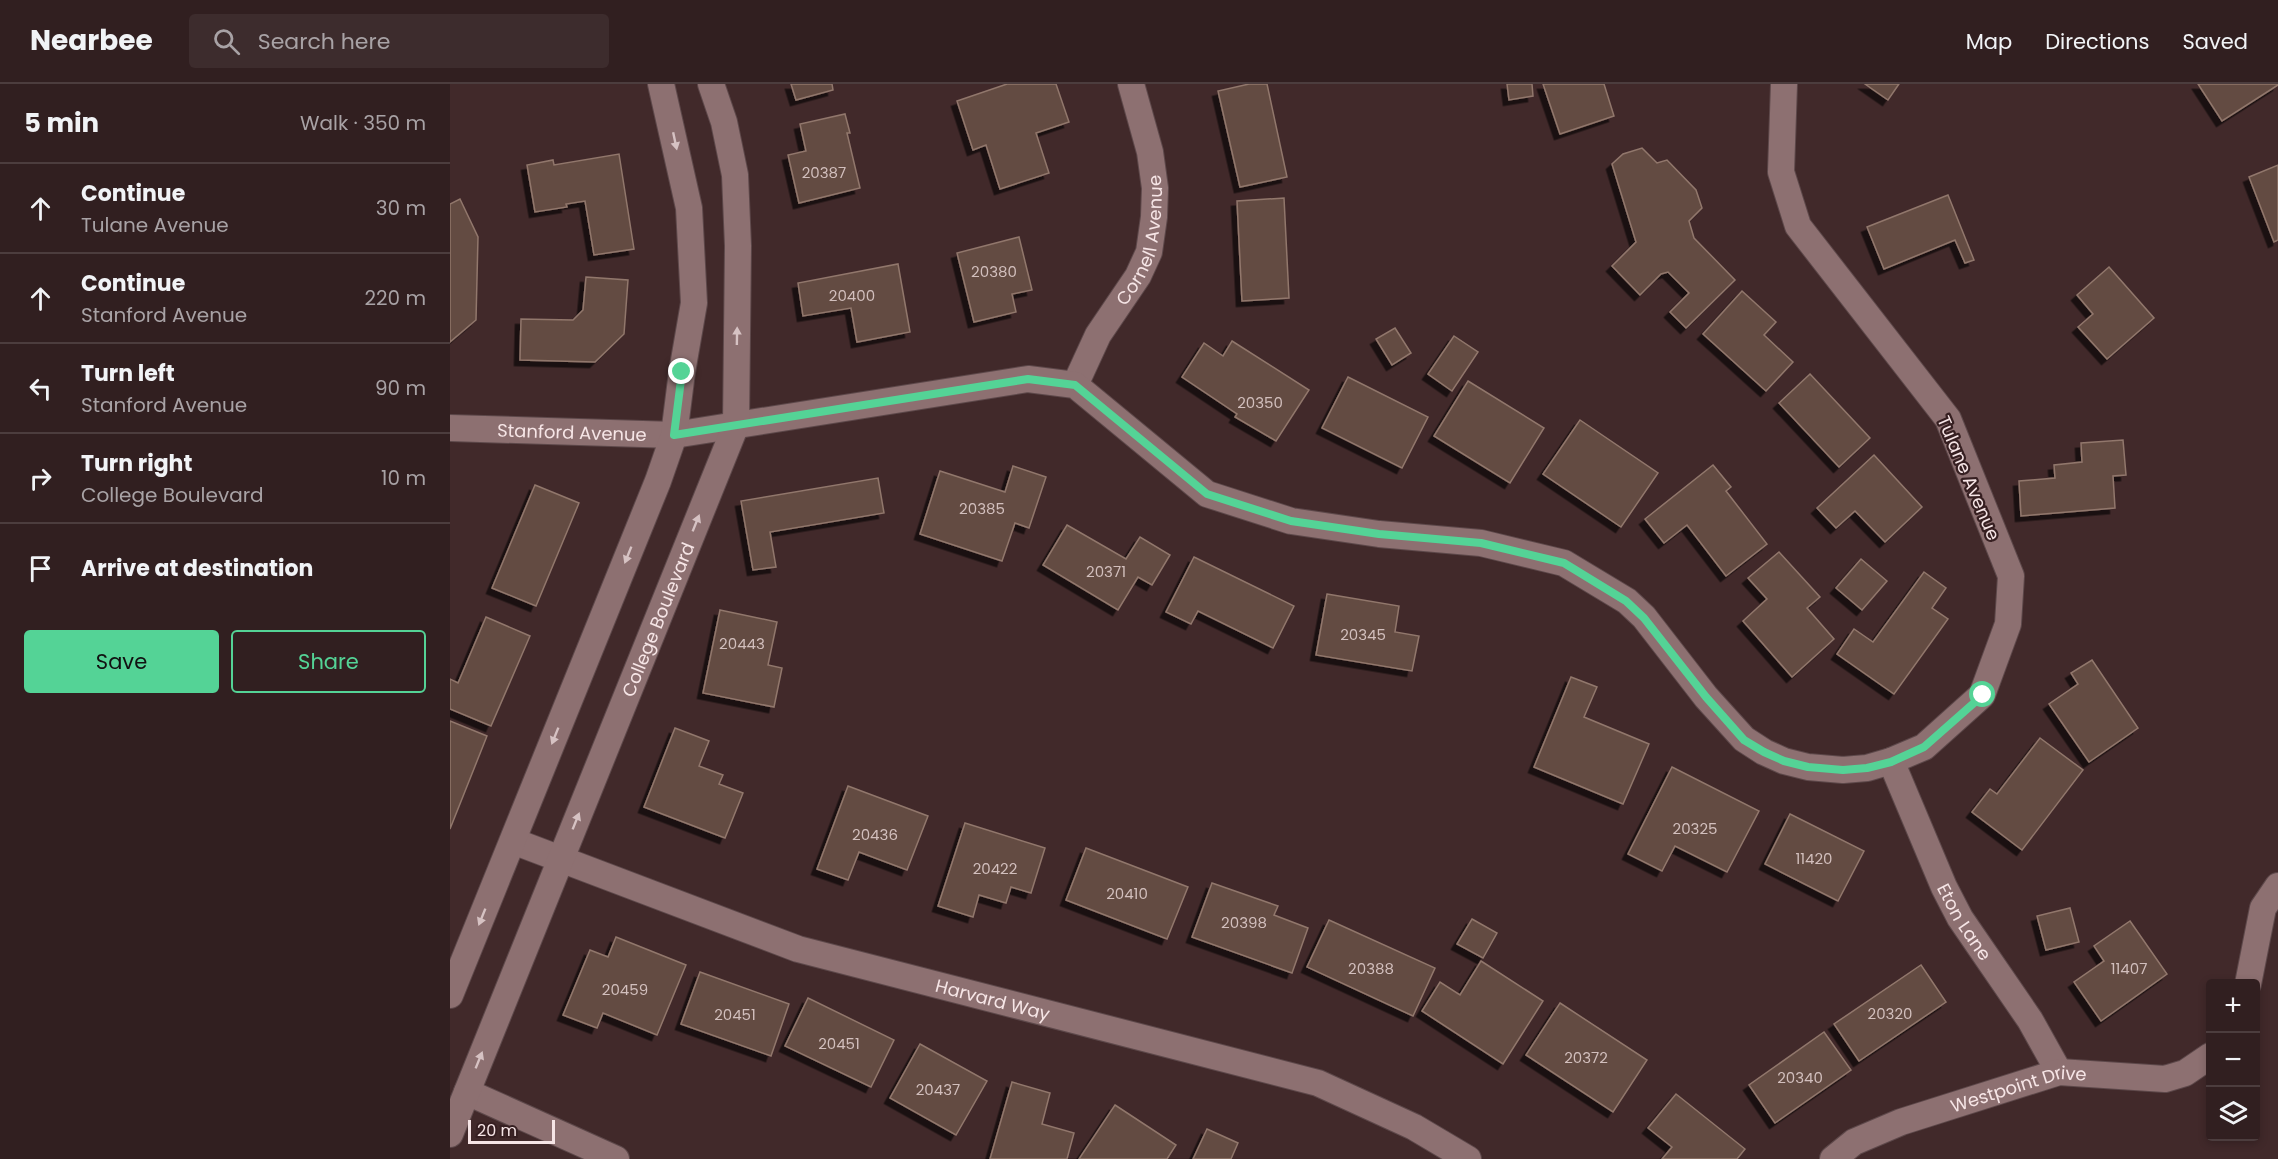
<!DOCTYPE html>
<meta charset="utf-8">
<style>
body{margin:0;font-family:Poppins,sans-serif;background:#3d2c2d;color:#f1f3f6}
.controls{position:absolute;right:18px;bottom:18px;display:grid;overflow:hidden;border-radius:6px;box-shadow:0 3px 9px #0003}
.controls button{width:54px;height:54px;display:grid;place-items:center;padding:0;border:0;border-bottom:2px solid #4c3d3e;background:#311f20;color:#f1f3f6;font:30px sans-serif}
.scale{position:absolute;left:18px;bottom:15px;width:87px;box-sizing:border-box;padding-left:6px;border:3px solid #f6e5e6;border-top:0;font-size:16px;line-height:21px;white-space:nowrap;color:#f6e5e6;-webkit-text-stroke:4px #361f21;paint-order:stroke}
.stop{position:absolute;width:18px;height:18px;margin:-14px;border:4px solid #54d396;border-radius:50%;background:#fff}
.stop.end{background:#54d396;border-color:#fff;box-shadow:0 2px 6px #0008}
.list{margin:0;padding:0;list-style:none}
h2{display:flex;justify-content:space-between;align-items:center;height:78px;margin:0;padding:0 24px;font-size:26px}
h2 small{font-size:20px;font-weight:400;color:#a8a2a5}
.list li{display:grid;grid-template-columns:39px 1fr auto;gap:18px;align-items:center;box-sizing:border-box;height:90px;padding:0 24px;border-top:2px solid #4c3d3e}
.list b{display:block;font-size:22px;white-space:nowrap}
.list p{margin:0;font-size:20px;white-space:nowrap;color:#a8a2a5}
.list em{font-size:20px;font-style:normal;color:#a8a2a5}
.actions{display:flex;gap:12px;padding:18px 24px}
.actions a{flex:1;padding:14px 0;border:2px solid #54d396;border-radius:6px;text-align:center;font-size:21px;color:#54d396}
.actions .main{background:#54d396;color:#111}
.icon{flex:none;width:33px;height:33px;fill:none;stroke:currentColor;stroke-width:2;stroke-linecap:round;stroke-linejoin:round}
.map{position:relative;flex:none;width:1828px;height:1075px;overflow:hidden}
header{display:flex;align-items:center;gap:36px;box-sizing:border-box;height:84px;padding:0 30px;background:#311f20;border-bottom:2px solid #4c3d3e}
header strong{font-size:28px}
nav{display:flex;gap:33px;margin-inline-start:auto;font-size:21px}
.search{width:420px;height:54px;background:#3d2c2d;display:flex;align-items:center;gap:15px;box-sizing:border-box;padding:0 21px;border-radius:6px;color:#a8a2a5;font-size:22px}
main{display:flex}
aside{flex:1;background:#311f20}
.map>svg:first-child{display:block}
.building{fill:#644c42;stroke:#91776c;stroke-width:1.5;filter:url(#shadow)}
.lines{fill:none;stroke-linecap:round;stroke-linejoin:round}
.minor-casing{stroke:#5d484a;stroke-width:28}
.minor{stroke:#8d7071;stroke-width:26}
.oneway{fill:#d6c2c3}
.route{stroke:#54d396;stroke-width:8}
.labels{text-anchor:middle;dominant-baseline:central;stroke-width:4.5;stroke-linejoin:round;paint-order:stroke}
.number-label{font-size:15px;fill:#d2bfbd}
.street-label{font-size:18px;fill:#f6e5e6;stroke:#361f21}
</style>
<header>
<strong>Nearbee</strong>
<div class="search"><svg class="icon" aria-label="search" viewBox="0 0 24 24"><circle cx="10" cy="10" r="6"/><path d="M15 15l6 6"/></svg>Search here</div>
<nav><a>Map</a><a>Directions</a><a>Saved</a></nav>
</header>
<main>
<aside>
<h2>5 min<small>Walk · 350 m</small></h2>
<ul class="list">
<li><svg class="icon" aria-label="ahead" viewBox="0 0 24 24"><path d="M12 20V5M6 11l6-6 6 6"/></svg><div><b>Continue</b><p>Tulane Avenue</p></div><em>30 m</em></li>
<li><svg class="icon" aria-label="ahead" viewBox="0 0 24 24"><path d="M12 20V5M6 11l6-6 6 6"/></svg><div><b>Continue</b><p>Stanford Avenue</p></div><em>220 m</em></li>
<li><svg class="icon" aria-label="left" viewBox="0 0 24 24"><path d="M17 20v-9H6M10 6l-5 5 5 5"/></svg><div><b>Turn left</b><p>Stanford Avenue</p></div><em>90 m</em></li>
<li><svg class="icon" aria-label="right" viewBox="0 0 24 24"><path d="M7 20v-9h11M14 6l5 5-5 5"/></svg><div><b>Turn right</b><p>College Boulevard</p></div><em>10 m</em></li>
<li><svg class="icon" aria-label="arrive" viewBox="0 0 24 24"><path d="M6 21V4h12l-3 4 3 4H6"/></svg><div><b>Arrive at destination</b></div></li>
</ul>
<div class="actions"><a class="main">Save</a><a>Share</a></div>
</aside>
<div class="map">
<svg width="1828" height="1075" viewBox="0 0 1828 1075">
<defs>
<filter id="shadow"><feDropShadow dx="-5.5" dy="5.5" stdDeviation="0" flood-color="#0009"/></filter>
</defs>
<rect width="100%" height="100%" fill="#41292a"/>
<!-- building -->
<g class="building">
<path d="M341,0H382L383,6L346,16Z"/>
<path d="M557,0H606L619,38L586,49L599,89L550,105L536,61L523,66L507,17Z"/>
<path d="M799,0H817L837,93L790,103L768,7Z"/>
<path d="M1057,0H1082L1083,12L1059,16Z"/>
<path d="M1093,0H1154L1164,32L1110,50Z"/>
<path d="M1415,0H1449L1438,16Z"/>
<path d="M1748,0H1828V1L1772,37Z"/>
<path d="M395,30L400,49H397L410,104L349,119L338,71L356,67L350,40Z"/>
<path d="M1192,64L1207,79L1217,76L1246,106L1252,124L1239,137L1244,154L1285,196L1236,244L1220,228L1239,209L1218,188L1211,190L1190,211L1162,182L1186,158L1162,80L1173,70Z"/>
<path d="M169,70L184,165L144,171L135,117L116,120L117,123L85,128L77,81L103,76L104,81Z"/>
<path d="M1828,81V156L1824,158L1799,93Z"/>
<path d="M1498,111L1524,176L1515,179L1505,156L1434,185L1417,143Z"/>
<path d="M834,114L839,214L792,217L787,117Z"/>
<path d="M10,115L28,153L26,236L0,258V120Z"/>
<path d="M569,153L582,206L562,210L566,228L524,238L507,169Z"/>
<path d="M448,180L460,248L407,258L401,224L353,232L348,199Z"/>
<path d="M1659,183L1704,234L1657,275L1628,243L1643,230L1627,211Z"/>
<path d="M136,193L178,196L174,250L145,278L70,276L71,235L123,236L133,226Z"/>
<path d="M1292,207L1326,238L1314,251L1343,278L1316,307L1253,250Z"/>
<path d="M945,244L961,269L942,281L926,255Z"/>
<path d="M1004,252L1028,268L1002,307L978,290Z"/>
<path d="M782,257L859,306L826,357L785,333L787,330L732,293L754,259L773,272Z"/>
<path d="M1360,290L1420,354L1389,383L1329,319Z"/>
<path d="M898,293L978,333L952,384L872,344Z"/>
<path d="M1018,297L1094,344L1060,399L984,352Z"/>
<path d="M1130,336L1208,389L1171,443L1093,390Z"/>
<path d="M1673,356L1676,391L1663,392L1665,424L1571,432L1569,397L1605,394L1604,381L1632,378L1631,359Z"/>
<path d="M1424,371L1472,423L1435,458L1405,427L1386,444L1367,424Z"/>
<path d="M1263,381L1281,403L1276,407L1317,460L1276,492L1237,441L1214,459L1195,435Z"/>
<path d="M563,382L596,393L579,444L565,439L552,477L470,450L490,387L555,408Z"/>
<path d="M428,394L434,429L320,448L326,483L303,486L291,417Z"/>
<path d="M85,401L129,419L86,522L42,504Z"/>
<path d="M617,441L676,475L690,453L720,471L702,501L688,493L668,526L593,481Z"/>
<path d="M1329,468L1370,513L1357,524L1384,555L1342,593L1293,537L1317,515L1298,494Z"/>
<path d="M744,473L844,522L823,564L748,527L741,540L716,528Z"/>
<path d="M1411,475L1437,497L1412,526L1386,504Z"/>
<path d="M1474,488L1496,504L1482,524L1498,535L1444,610L1387,570L1404,545L1423,558Z"/>
<path d="M877,510L949,522L945,548L969,552L962,587L866,571Z"/>
<path d="M270,526L327,538L318,581L332,584L324,623L253,609Z"/>
<path d="M36,533L80,552L41,642L0,625V595L8,599Z"/>
<path d="M1642,576L1688,644L1639,678L1599,620L1628,600L1621,589Z"/>
<path d="M1121,593L1147,603L1134,633L1199,660L1173,720L1084,683Z"/>
<path d="M0,637L37,652L0,745Z"/>
<path d="M225,644L259,657L249,682L273,691L269,700L293,709L275,754L194,723Z"/>
<path d="M1590,654L1633,686L1572,766L1522,728L1540,705L1547,710Z"/>
<path d="M1222,683L1309,727L1277,788L1225,762L1212,787L1178,770Z"/>
<path d="M398,702L478,732L457,786L409,768L398,796L367,785Z"/>
<path d="M1340,730L1414,767L1388,817L1315,780Z"/>
<path d="M515,739L595,764L581,809L561,803L556,819L529,811L523,833L488,822Z"/>
<path d="M636,764L738,803L717,855L616,816Z"/>
<path d="M762,799L828,822L824,831L858,844L842,889L742,853Z"/>
<path d="M1620,824L1629,858L1596,866L1587,832Z"/>
<path d="M1022,835L1047,849L1033,874L1007,860Z"/>
<path d="M879,836L985,884L963,932L857,883Z"/>
<path d="M1680,837L1717,890L1651,937L1624,898L1654,877L1644,862Z"/>
<path d="M166,853L236,881L207,951L153,929L147,944L113,931L140,866L158,873Z"/>
<path d="M1031,877L1093,917L1053,980L972,927L990,898L1010,911Z"/>
<path d="M1471,881L1496,918L1409,977L1384,940Z"/>
<path d="M250,888L339,920L321,972L231,940Z"/>
<path d="M358,914L444,956L421,1003L335,962Z"/>
<path d="M1110,919L1197,976L1163,1028L1076,971Z"/>
<path d="M1374,948L1401,986L1325,1039L1299,1001Z"/>
<path d="M470,960L537,997L506,1051L440,1014Z"/>
<path d="M562,998L600,1009L592,1040L624,1049L617,1075H540Z"/>
<path d="M1226,1010L1295,1065L1287,1075H1212L1222,1063L1198,1044Z"/>
<path d="M665,1021L726,1061L717,1075H629Z"/>
<path d="M757,1045L788,1059L781,1075H743Z"/>
</g>
<g class="lines">
<defs>
<g id="minor">
<path id="s1" d="M625,301L648,251L688,192L699,168L704,133L705,104L700,68L681,0"/>
<path id="s2" d="M0,344L224,351L578,295L625,301L757,410L841,437L929,450L1031,459L1114,479L1177,517L1194,533L1256,613L1294,655L1314,668L1334,677L1358,683L1393,686L1417,684L1441,677L1474,663L1532,611L1558,540L1561,492L1498,335L1348,142L1331,88L1334,0"/>
<path id="s3" d="M1441,677L1494,803L1510,834L1580,936L1609,988"/>
<path id="s4" d="M63,757L348,865L868,999L964,1043L1018,1075"/>
<path d="M1798,900L1813,824L1828,802"/>
<path d="M0,911L208,397L224,351L232,288L244,219L239,124L211,0"/>
<path d="M17,1008L166,1075"/>
<path id="s5" d="M0,1050L286,341L288,162L285,91L274,38L261,0"/>
<path id="s6" d="M1383,1075L1404,1058L1451,1038L1609,988L1715,995L1735,989L1760,972"/>
</g>
</defs>
<!-- minor casing -->
<use href="#minor" class="minor-casing"/>
<!-- minor -->
<use href="#minor" class="minor"/>
</g>
<!-- one-way arrows -->
<defs><path id="oneway-solid" d="M-6-.8H1V-3.2L6.5 0L1 3.2V.8H-6Z" transform="scale(1.5)"/></defs>
<g class="oneway">
<use href="#oneway-solid" transform="translate(225 57) rotate(78)"/>
<use href="#oneway-solid" transform="translate(287 252) rotate(-89)"/>
<use href="#oneway-solid" transform="translate(246 439) rotate(-68)"/>
<use href="#oneway-solid" transform="translate(178 471) rotate(112)"/>
<use href="#oneway-solid" transform="translate(105 652) rotate(112)"/>
<use href="#oneway-solid" transform="translate(126 737) rotate(-68)"/>
<use href="#oneway-solid" transform="translate(32 833) rotate(112)"/>
<use href="#oneway-solid" transform="translate(29 976) rotate(-68)"/>
</g>
<g class="lines">
<!-- route -->
<path class="route" d="M232,288L224,351L578,295L625,301L757,410L841,437L929,450L1031,459L1114,479L1176,517L1194,534L1256,613L1294,656L1314,668L1334,677L1358,683L1393,686L1417,684L1441,678L1474,663L1533,611"/>
</g>
<g class="labels">
<!-- number labels -->
<g class="number-label">
<text x="374" y="88">20387</text>
<text x="544" y="187">20380</text>
<text x="402" y="211">20400</text>
<text x="810" y="318">20350</text>
<text x="532" y="424">20385</text>
<text x="656" y="487">20371</text>
<text x="913" y="550">20345</text>
<text x="292" y="559">20443</text>
<text x="1245" y="744">20325</text>
<text x="425" y="750">20436</text>
<text x="1364" y="774">11420</text>
<text x="545" y="784">20422</text>
<text x="677" y="809">20410</text>
<text x="794" y="838">20398</text>
<text x="921" y="884">20388</text>
<text x="1679" y="884">11407</text>
<text x="175" y="905">20459</text>
<text x="1440" y="929">20320</text>
<text x="285" y="930">20451</text>
<text x="389" y="959">20451</text>
<text x="1136" y="973">20372</text>
<text x="1350" y="993">20340</text>
<text x="488" y="1005">20437</text>
</g>
<!-- street labels -->
<g class="street-label">
<text stroke="none"><textPath href="#s1" startOffset="162">Cornell Avenue</textPath></text>
<text stroke="none"><textPath href="#s2" startOffset="122">Stanford Avenue</textPath></text>
<text transform="translate(1519 394) rotate(67)">Tulane Avenue</text>
<text stroke="none"><textPath href="#s5" startOffset="555">College Boulevard</textPath></text>
<text stroke="none"><textPath href="#s3" startOffset="177">Eton Lane</textPath></text>
<text stroke="none"><textPath href="#s4" startOffset="506">Harvard Way</textPath></text>
<text stroke="none"><textPath href="#s6" startOffset="201">Westpoint Drive</textPath></text>
</g>
</g>
</svg>
<div class="controls">
<button>+</button>
<button>−</button>
<button><svg class="icon" aria-label="layers" viewBox="0 0 24 24"><path d="M12 4l9 5-9 5-9-5zM3 14l9 5 9-5"/></svg></button>
</div>
<div class="scale">20 m</div>
<div class="stop" style="left:1533px;top:611px"></div>
<div class="stop end" style="left:232px;top:288px"></div>
</div>
</main>
